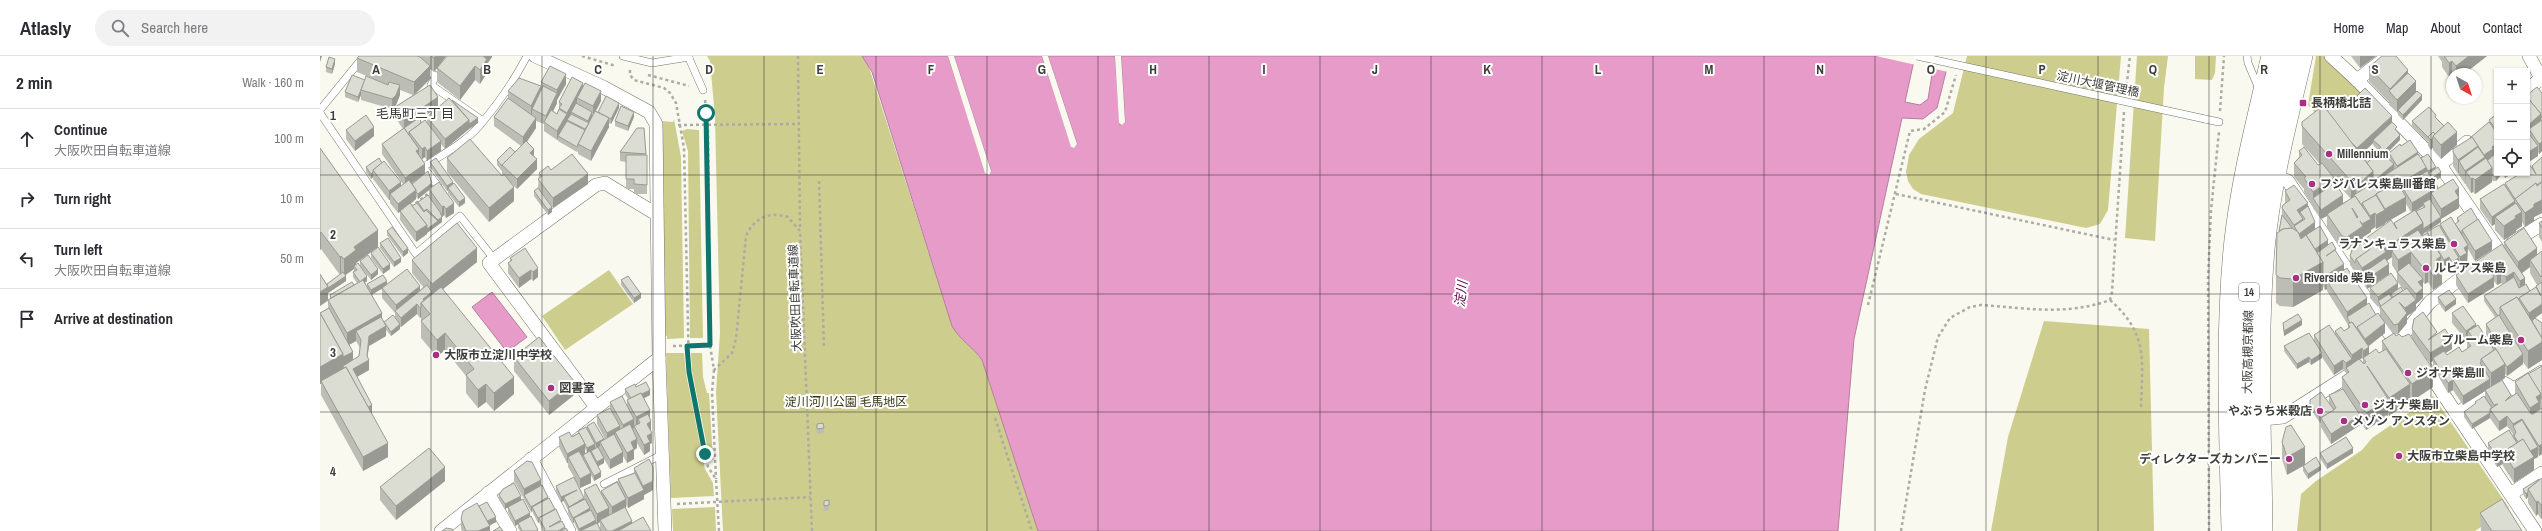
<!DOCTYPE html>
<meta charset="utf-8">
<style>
body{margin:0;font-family:"Archivo Narrow","Noto Sans JP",sans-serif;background:#f2f2f3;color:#2b2b33}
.controls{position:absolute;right:12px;top:12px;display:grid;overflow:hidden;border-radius:0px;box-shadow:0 1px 3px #0004}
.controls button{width:36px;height:36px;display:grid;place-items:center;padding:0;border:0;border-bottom:1px solid #e1e1e2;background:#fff;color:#2b2b33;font:20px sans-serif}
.compass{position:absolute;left:2126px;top:12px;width:36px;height:36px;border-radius:50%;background:#fff;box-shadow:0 1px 3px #0004;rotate:141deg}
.stop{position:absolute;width:12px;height:12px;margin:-9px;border:3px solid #0f766e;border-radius:50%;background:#fff}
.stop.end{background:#0f766e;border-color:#fff;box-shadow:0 1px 4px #0008}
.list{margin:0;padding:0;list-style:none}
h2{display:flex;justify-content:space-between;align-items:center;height:52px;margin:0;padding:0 16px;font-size:17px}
h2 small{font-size:13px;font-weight:400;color:#7c7c81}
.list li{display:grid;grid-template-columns:26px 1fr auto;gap:12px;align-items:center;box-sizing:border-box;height:60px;padding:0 16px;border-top:1px solid #e1e1e2}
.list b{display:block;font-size:15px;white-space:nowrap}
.list p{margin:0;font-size:13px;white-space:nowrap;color:#7c7c81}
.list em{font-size:13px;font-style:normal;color:#7c7c81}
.icon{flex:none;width:22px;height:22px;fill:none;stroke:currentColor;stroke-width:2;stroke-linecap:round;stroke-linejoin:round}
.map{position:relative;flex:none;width:2222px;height:475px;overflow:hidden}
header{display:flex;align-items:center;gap:24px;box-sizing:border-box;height:56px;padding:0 20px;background:#fff;border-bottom:1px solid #e1e1e2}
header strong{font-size:19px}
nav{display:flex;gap:22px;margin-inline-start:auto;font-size:14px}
.search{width:280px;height:36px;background:#f2f2f3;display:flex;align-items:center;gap:10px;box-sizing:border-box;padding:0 14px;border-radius:22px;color:#7c7c81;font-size:15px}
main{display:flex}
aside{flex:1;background:#fff}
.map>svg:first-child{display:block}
.green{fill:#cdcd8d}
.water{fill:#e69bc8;stroke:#b37f9d}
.pier{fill:#f9f9ef}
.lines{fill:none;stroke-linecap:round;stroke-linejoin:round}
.service-casing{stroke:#74746b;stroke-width:8}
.minor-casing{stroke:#74746b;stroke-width:14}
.tertiary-casing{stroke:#74746b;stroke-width:18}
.primary-casing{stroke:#74746b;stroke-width:22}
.path{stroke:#acaca4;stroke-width:2.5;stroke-dasharray:3 3;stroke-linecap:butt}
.service{stroke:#fff;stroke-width:7}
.minor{stroke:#fff;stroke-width:13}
.tertiary{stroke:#fff;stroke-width:17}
.primary{stroke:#fff;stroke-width:21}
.service-bridge-casing{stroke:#74746b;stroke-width:8;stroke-linecap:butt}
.service-bridge{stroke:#fff;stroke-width:7}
.wall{fill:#bcbdb5;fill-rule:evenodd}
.shaded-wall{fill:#999a93}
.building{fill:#dbdcd2;stroke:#999a93;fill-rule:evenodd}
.route{stroke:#0f766e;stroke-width:5}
.grid{fill:none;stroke:#3d3d39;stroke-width:1;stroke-opacity:0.55}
.poi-dot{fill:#a92f83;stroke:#fff;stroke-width:1.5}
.labels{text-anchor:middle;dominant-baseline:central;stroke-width:4;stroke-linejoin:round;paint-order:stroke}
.shield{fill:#fff;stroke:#777774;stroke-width:1}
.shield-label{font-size:11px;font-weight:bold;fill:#3d3d39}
.street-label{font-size:12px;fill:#3d3d39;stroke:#fff}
.poi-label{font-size:12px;font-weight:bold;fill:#3d3d39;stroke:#fff;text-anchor:start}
.park-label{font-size:12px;fill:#373611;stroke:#fff}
.neighbourhood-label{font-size:13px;fill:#383830;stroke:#fff}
.water-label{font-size:13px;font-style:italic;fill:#5d0345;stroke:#fff}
.grid-label{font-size:13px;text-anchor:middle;font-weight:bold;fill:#3d3d39;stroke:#fff;stroke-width:4;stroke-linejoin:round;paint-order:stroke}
</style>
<header>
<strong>Atlasly</strong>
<div class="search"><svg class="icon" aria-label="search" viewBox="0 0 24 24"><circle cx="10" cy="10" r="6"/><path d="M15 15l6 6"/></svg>Search here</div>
<nav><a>Home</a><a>Map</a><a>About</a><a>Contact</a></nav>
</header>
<main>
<aside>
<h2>2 min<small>Walk · 160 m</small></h2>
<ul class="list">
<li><svg class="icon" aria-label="ahead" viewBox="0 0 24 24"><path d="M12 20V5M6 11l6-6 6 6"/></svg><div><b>Continue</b><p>大阪吹田自転車道線</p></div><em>100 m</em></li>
<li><svg class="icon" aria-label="right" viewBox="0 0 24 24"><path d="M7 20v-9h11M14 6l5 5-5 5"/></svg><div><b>Turn right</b></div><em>10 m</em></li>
<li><svg class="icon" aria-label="left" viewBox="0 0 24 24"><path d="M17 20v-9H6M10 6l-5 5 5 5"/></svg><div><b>Turn left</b><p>大阪吹田自転車道線</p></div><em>50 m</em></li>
<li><svg class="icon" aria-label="arrive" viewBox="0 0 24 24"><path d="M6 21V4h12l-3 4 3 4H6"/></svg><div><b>Arrive at destination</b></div></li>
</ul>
</aside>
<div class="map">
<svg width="2222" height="475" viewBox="0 0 2222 475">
<rect width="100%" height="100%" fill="#f9f9ef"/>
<!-- green -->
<g class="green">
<path d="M387,0H542L548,8L632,270L662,304L718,475H403L396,336L400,277L395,61L390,5Z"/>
<path d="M1647,0H1801L1788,154L1780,168L1766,172L1601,138L1593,133L1588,125L1586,116L1589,99L1599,83L1633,57Z"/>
<path d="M1817,0H1848L1844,32L1835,185L1805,182Z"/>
<path d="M1875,0H1896L1895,17L1892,24L1875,23Z"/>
<path d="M1996,0H2004L2034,27L2073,68L2037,103L1988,49Z"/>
<path d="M354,63L361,101L364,282L347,283V280L344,279L341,65L353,66Z"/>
<path d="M367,73L379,74L383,282H370L368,95L362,75Z"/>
<path d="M289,214L313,248L245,294L222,260Z"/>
<path d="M1724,265L1829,273L1834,475H1671L1688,381Z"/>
<path d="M346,297H364L366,318L385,413L393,427L394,440L351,442Z"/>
<path d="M371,297H382L383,321L387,337H389L393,404L388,395L372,315Z"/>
<path d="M2113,340L2189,452L2155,475H1977L1981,438L1996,425L2042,394L2052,382Z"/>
<path d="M395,451L396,475H353L352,453Z"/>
</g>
<!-- water -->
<g class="water">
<path d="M542,0H628L667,119L671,115L634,0H722L752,92L757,88L728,0H795L800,69L805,66L801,0H1595L1585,46L1600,49L1608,43L1615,0H1630L1617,52L1603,63L1582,62L1534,283L1518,475H718L662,304C653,291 640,284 632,270L552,16Z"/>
<path d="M172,236L207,281L187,296L152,251Z"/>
</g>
<!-- pier -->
<g class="pier">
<path d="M628,0H630L668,117L632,0H634L671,115L669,119L665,117Z"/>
<path d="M722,0H725L754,90L726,0H728L757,88L754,92L751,91Z"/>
<path d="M795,0H797L801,67L799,0H801L805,66L802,69L799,67Z"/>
<path d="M1556,0H1597L1596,9Z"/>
<path d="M1613,0H1632L1628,16L1611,12Z"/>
</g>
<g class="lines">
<defs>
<g id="service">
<path d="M303,0L332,7L369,1"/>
<path d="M368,0L383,34"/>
<path d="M1927,0L1928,7L1939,33"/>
<path d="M102,12L116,20L111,29L163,65"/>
<path d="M0,54L44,0"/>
<path d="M0,57L96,198L140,160L174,203"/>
<path d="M1885,63L1899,66"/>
<path d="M118,130L103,111C122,99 146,86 160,69C178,48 194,25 207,0"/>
<path d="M284,428L343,398"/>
</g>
<g id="minor">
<path d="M215,0L283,31L329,56L336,68L339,302L345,475"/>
<path d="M2011,0L2037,24L2120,109L2179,195"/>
<path d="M2209,0L2222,24"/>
<path d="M2037,24L2068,0"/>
<path d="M2207,35L2221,22"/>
<path d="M2120,109L2147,86"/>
<path d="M1957,121L1968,125L2073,283L2085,285"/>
<path d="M2193,186L2222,168"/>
<path d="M2075,289L2110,246L2150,215"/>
<path d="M2103,308L2215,475"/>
<path d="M276,351L169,207L276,129L285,127L336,158"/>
<path d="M2136,358L2184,327L2194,333L2222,316"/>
<path d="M1943,363L1963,361L2037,314"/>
<path d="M211,403L249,475"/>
<path d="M168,437L190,475"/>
<path d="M2191,438L2222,417"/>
<path d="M121,475L339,302"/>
</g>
<path id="tertiary" d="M1944,475C1943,382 1938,286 1946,193C1952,128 1969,64 1984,0"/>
<g id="primary">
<path d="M1912,475C1910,381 1905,277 1915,184C1922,122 1938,61 1952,0"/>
<path d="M1928,475V283L1932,186L1942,116L1969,0"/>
</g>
</defs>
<!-- service casing -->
<use href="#service" class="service-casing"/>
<!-- minor casing -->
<use href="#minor" class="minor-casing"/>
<!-- tertiary casing -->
<use href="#tertiary" class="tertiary-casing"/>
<!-- primary casing -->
<use href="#primary" class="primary-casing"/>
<!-- path -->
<g class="path">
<path d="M262,0L296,10"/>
<path d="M478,0L480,174"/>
<path d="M310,14V19L314,24L344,32L350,37L356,47L364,92L369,316L388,411L396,423L399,475"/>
<path d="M328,19L369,30"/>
<path d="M1806,35L1810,0"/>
<path d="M385,44L388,69L390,289L394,314L412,297L416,283L426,180C434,162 449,155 468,161L480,175L492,475"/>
<path d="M1900,55L1904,0"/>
<path d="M358,69L478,68"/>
<path d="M499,125L504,292"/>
<path d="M1576,138L1794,184"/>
<path d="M91,151L109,137"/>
<path d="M1790,244C1829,278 1822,305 1821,352"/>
<path d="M1548,249L1590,75L1604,73L1625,56L1636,19"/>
<path d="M353,290L390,289"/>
<path d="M394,314L392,336L396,423"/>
<path d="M675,362L712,475"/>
<path d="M357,448L490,441"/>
<path d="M1581,475L1605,334L1618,281L1630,262L1650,251L1661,249C1705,252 1747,260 1790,244L1792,236L1804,56"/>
<path d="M1889,475L1888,223L1891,154L1899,76"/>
</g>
<!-- service -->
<use href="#service" class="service"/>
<!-- minor -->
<use href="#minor" class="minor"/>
<!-- tertiary -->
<use href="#tertiary" class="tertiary"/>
<!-- primary -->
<use href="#primary" class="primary"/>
<defs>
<path id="service-bridge" d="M1597,0L1885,63"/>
</defs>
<!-- service-bridge casing -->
<use href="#service-bridge" class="service-bridge-casing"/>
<!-- service-bridge -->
<use href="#service-bridge" class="service-bridge"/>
</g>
<!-- wall -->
<g class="wall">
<path d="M39,0H126L114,16L110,13V23L94,39L101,67L107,66V61L132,44L158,67L149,73L125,93L121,88V95L107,105L105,101L102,103L105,117L112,130L134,157L126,162L124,159L122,161V166L118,169V168V169L107,177V176V178L96,186L80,164V156L78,157L70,147V144H69L53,123V121L51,123L46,116V111L59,102L81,130L83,128L62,98V88L83,73L75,61V51L93,39L80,34V39L76,49L72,53L41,44V39L38,46L25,41V36L45,24L68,29L37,16V2ZM109,134V139L98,146V148L92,150L91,148L96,143V141L98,143Z"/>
<path d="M172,0V1L167,8V17L160,28L155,24L140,44L117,26V12Z"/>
<path d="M2031,0H2056L2040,12Z"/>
<path d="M2118,0H2167L2144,18H2132L2129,21L2122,11V6Z"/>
<path d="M15,8L12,18L6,16V11Z"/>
<path d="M2049,11L2088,17L2096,36L2102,44L2083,64L2078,59V57L2069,49V46L2049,25Z"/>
<path d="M221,26L246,28L237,44V47L233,55L237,58L239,54V46L263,29L281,45L276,55L278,56L299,52L291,68L289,67V71L271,105L258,98V95L257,96L238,85V83L237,84L224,75V68L216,65V72L207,86L214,101L217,113L197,133L190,126L194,145L169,166L127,116V102L182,120L183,119L182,118V115L177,109V104L195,96L201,90L174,70V61L188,42V35L221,34Z"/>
<path d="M2222,37V95L2219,98L2218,96V100L2207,107V39Z"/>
<path d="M2029,48L2072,66L2077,75L2080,84L2065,99L2069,104V97L2081,90L2098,98L2101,102L2116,112L2121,121L2114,126L2118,133L2139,141V152L2121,163V166L2103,178V180L2107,177V176L2120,171V168H2135L2137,167V162L2172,194L2155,205L2148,193L2147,207L2140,211L2139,209V212L2132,216L2129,210L2124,213L2121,208L2122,228L2113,234L2108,226L2105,228L2103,226V242L2096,248V254L2087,260V267L2078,278H2075L2113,331L2092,345L2090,343V345L2069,360L2068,358V360L2046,374L2040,366V369L2011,388L2001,371V367H2000L1990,352V344L2009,348V339L2022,334V321L2026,318V317L2023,313L2014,319L2002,301V302L1991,309L1989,306L1977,313L1964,295V290L1994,284V279L2015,278V275H2024L2028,272V269L2007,235V233L2005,234L2003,230V234L1973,251L1960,250L1956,247V219L1959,175L1962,160V152L1965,147V135L1988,150L1995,173L2008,189L2016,196L2024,214L2047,248L2065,277L2048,290L2049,297H2059L2062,295V285L2073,278L2060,260V253L2058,250V251L2050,242V232L2078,233L2083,235L2084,234L2077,225V217L2072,209V201L2067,205L2069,218L2047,233L2043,227V225L2042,226L2030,209V200L2045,188V183L2074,169V167L2091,156L2086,148V155L2065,167V166L2056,173L2055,171L2051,174V176L2043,181V184L2027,194H2022L2007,172V160L2001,163L1993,152V150L1984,136V133L1974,121V107L1979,101V95L1998,109L2000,108L1982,88V70L2007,55ZM2053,87V89L2058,94L2056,96V99L2054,101L2042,100L2040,99ZM2014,124L2031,143L2023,147L2014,128ZM2103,150V152L2096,155ZM2042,302L2043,303V306L2040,303Z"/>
<path d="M2177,58V117H2192L2185,122L2182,118L2176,125H2173L2172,124V126L2155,138L2153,136L2151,137L2146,129V128H2145L2139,119V117L2138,118L2133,110V96L2169,66V64Z"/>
<path d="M314,61L308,75L295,70V65Z"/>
<path d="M2116,63L2137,89L2121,103L2113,94V91L2111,94L2108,90V86L2092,70V65Z"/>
<path d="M324,72L326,99H327V138H314V133H306V106L300,105V96Z"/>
<path d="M26,74L54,80L35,95L26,83Z"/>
<path d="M0,92L58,191L36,207V208L40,210V205L58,218L51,224L41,211L47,225L45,227L47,232V228L67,229L100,234L103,231L92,217V204L157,206L123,233L194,338L174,355L166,346L158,352L146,337V320L125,294L117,301L101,282V261L100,262L97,258L81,271H80V273L71,280L66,274V280L49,290L47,301L49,314L37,321L52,358L68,401L43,415L1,339V328H0V257L8,252V245L0,250V218L7,228L20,219L1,193L0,194ZM34,213V215L33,216V221L37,227L10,239V243L8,244V237L26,225L25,219ZM62,232V242L75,257V262L64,266L52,239ZM36,285L40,292L39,300L33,304L29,289Z"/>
<path d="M2222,101V157L2214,161V165L2205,171L2202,166V170L2196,174V176L2184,184L2175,174V168L2172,170L2160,153V143L2185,129V127L2212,112V110Z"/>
<path d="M110,106L133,128L145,147L139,151L128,137V134L127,135L110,111Z"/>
<path d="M231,114L268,128L233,152L222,137L232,156L228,159L214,140V135L218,132L219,117Z"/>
<path d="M2222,165V257L2211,265L2222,267V304L2208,313L2203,306V308L2187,320L2185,318V322L2172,330L2191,341L2195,339V326L2208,318L2222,310V398L2219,400L2218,398V401L2214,403V414L2194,427L2183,410V408L2177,411L2168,397V387L2193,380V378L2187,370L2179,375L2170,362L2152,373L2144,361V356L2155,348V346L2165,342V335L2143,349L2133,334L2128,337L2113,311V305L2110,307L2092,283V273L2117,278L2132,293L2125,297L2127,299L2142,296L2147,293V285L2148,284V283L2146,284L2132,267V257L2156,270L2172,291V288L2166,278V268L2175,261L2164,245V240L2183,228L2181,227L2177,229L2174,225V231L2148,247L2136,229V219L2184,191V186L2217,199L2222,195V186L2219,181V167ZM2210,211V217L2217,229L2216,230V232L2210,235L2205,228L2202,217Z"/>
<path d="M67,175L88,197L83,201L67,179Z"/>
<path d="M60,187L81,206L74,211L60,192Z"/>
<path d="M51,197L70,213L63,218L51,202Z"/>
<path d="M190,202L218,212V221L213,225L211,223L199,232L188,217V207L190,205Z"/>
<path d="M301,224L321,242L314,247L301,229Z"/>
<path d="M2118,241L2136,248L2125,256L2118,246Z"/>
<path d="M1963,267L1982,269L1964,280L1963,272Z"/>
<path d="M194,301L254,339L229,359L194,315Z"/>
<path d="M316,331L330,339L324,342L330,363L332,387L330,388V395L324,399L317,387V392L314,394V403L307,407L303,400V406L290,413L284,403V407L278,410L281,421L274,425L271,419V427L260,432L255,423L264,444V434L281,437V435L298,426V423L314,417V412L333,434L324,439V443L308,452L306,449V453L312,468L331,475H281L280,473V466L278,468L281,475H258L254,466L253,467L248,457V454L244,446V445L241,446L236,435V430L254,421L248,411V407H247L239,391V381H252L258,377V375L267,374V370L284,384L285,383L277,368V359L290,352V346L307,349V344L308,343L305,338V333ZM265,392L267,396L265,398Z"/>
<path d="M497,368L504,372V377L497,378Z"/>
<path d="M1971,369L1967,419L1962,403V386Z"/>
<path d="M2000,397H2033L2007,413L2000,402Z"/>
<path d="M1983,410L2001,414L1988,423L1983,415Z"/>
<path d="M194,415L221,430L245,473L248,475H223L219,466L218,467L212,455L211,456L204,443L194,425Z"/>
<path d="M2222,422V462L2221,463L2218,458L2216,460L2208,447V441L2206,443L2203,438V433Z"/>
<path d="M125,425L76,464L60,444V431Z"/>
<path d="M179,439L201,444L218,475H200L198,472V468L195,470L188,456V451L185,453L179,444Z"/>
<path d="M509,444V454L504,455V445Z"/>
<path d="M159,451L176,466L169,469L170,475H142L141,473V463Z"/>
<path d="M2160,457L2202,475H2161Z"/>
</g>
<!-- shaded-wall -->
<g class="shaded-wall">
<path d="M0,0H2L0,6Z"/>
<path d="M116,0H126L114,16V2Z"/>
<path d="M163,0H172V1L167,8V17L160,28V14Z"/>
<path d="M2040,0H2056L2040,12Z"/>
<path d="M2149,0H2167L2144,18H2136V10Z"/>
<path d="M15,3V8L12,18V13Z"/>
<path d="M2132,5V18L2129,21V7Z"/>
<path d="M110,10V23L94,39V26Z"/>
<path d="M155,10V24L140,44V30Z"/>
<path d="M2088,14V28L2070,36V33Z"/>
<path d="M246,18V28L237,44V47L227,68L226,67V60L237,37V34Z"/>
<path d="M2096,25V39L2078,54L2077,57V44Z"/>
<path d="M263,27V37L257,42V49L251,56V59L247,64V66V57Z"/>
<path d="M80,29V39L76,49L72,53V43Z"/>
<path d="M221,30V40L212,53V58L211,60V50Z"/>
<path d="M41,34V39L38,46V41Z"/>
<path d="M281,35V45L273,60V50Z"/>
<path d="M2102,39V44L2083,64V59Z"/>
<path d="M118,41V51L84,74V64Z"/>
<path d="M299,47V52L291,68V63Z"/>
<path d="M272,56V61L268,70V65Z"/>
<path d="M314,56V61L308,75V70Z"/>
<path d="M247,58V67L238,80V83L237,84V75Z"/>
<path d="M2221,58V68L2209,73V78L2207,80V70Z"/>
<path d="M2072,60V69L2053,84V87L2037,102V92Z"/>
<path d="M158,62V67L149,73L125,93V83L149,64Z"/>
<path d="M216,62V72L203,91V81Z"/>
<path d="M289,62V71L271,105V95Z"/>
<path d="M54,71V80L35,95V85Z"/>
<path d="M2137,76V89L2121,103V89Z"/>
<path d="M2080,79V84L2059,105V100Z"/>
<path d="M2113,80V91L2111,94V84Z"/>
<path d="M121,85V95L107,105V95Z"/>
<path d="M2222,86V95L2219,98V88Z"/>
<path d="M2177,88V97L2153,122V136L2151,137V123L2146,116L2145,128V115L2172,91Z"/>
<path d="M2158,90V104L2139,105V117L2138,118V104Z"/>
<path d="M2218,90V100L2207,107V97Z"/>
<path d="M105,91V101L102,103V93Z"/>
<path d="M99,93V102L96,95Z"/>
<path d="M214,93V102L210,97Z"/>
<path d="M2098,96V105L2077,119V110Z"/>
<path d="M217,103V113L197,133V123Z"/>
<path d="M105,108V118L85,131V122Z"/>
<path d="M2074,108V118L2055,133V124Z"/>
<path d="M2107,111V121L2082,131V136L2058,141Z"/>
<path d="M2116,111V116L2109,120L2108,115Z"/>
<path d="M2172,112V126L2155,138V124Z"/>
<path d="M2053,115V133L2041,143V126Z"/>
<path d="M53,116V121L51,123V118Z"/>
<path d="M2121,116V121L2112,127V122Z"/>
<path d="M2179,117H2182V118L2176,125V120Z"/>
<path d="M2185,117H2192L2185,122Z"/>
<path d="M268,118V128L233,152V142Z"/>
<path d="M2036,121V138L2034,139V140L2031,143V125Z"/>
<path d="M2014,122V136L1993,142V136Z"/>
<path d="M81,126V136L70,138V144H69V135Z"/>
<path d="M133,126V131L128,132V134L127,135V130Z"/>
<path d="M112,127V132L109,133V134L98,143V138Z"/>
<path d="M194,131V145L169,166V152Z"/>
<path d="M2118,131V141L2111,137V145L2103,147V150L2092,157V147Z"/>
<path d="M2139,132V142L2135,135Z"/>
<path d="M96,134V143L78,157V148Z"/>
<path d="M2023,139V149L2007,158V160L2001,163V154Z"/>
<path d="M2086,141V155L2065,167V153Z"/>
<path d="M145,142V147L139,151V146Z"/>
<path d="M2139,142V152L2121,163V166L2103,178V181L2074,193L2072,190V201L2066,205L2043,217V225L2042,226V212L2064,193L2103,167L2121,161V153Z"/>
<path d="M2222,144V157L2214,161V165L2205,171V157L2214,148Z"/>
<path d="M2195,145V155L2175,161V168L2172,170V161Z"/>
<path d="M134,147V157L126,162V153Z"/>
<path d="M1988,147V161L1980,156V165L1983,163V175L1995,166V180L1979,192V178L1974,170V183V169L1977,154Z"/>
<path d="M124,150V159L122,161V151Z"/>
<path d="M232,151V156L228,159V154Z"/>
<path d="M2065,154V168L2056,173V159Z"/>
<path d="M2202,156V170L2196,174V176L2184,184V170L2195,160Z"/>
<path d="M2055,157V171L2051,174V176L2043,181V184L2027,194V181L2042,171V168L2050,163V160Z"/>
<path d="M122,161V166L118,169V164Z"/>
<path d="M118,165V169L107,177V173Z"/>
<path d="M107,169V178L96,186V176Z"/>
<path d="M58,174V191L36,207V211L34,210V213L24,220V203L34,191Z"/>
<path d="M1,176V193L0,194V177Z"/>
<path d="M2008,184V194L1994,203L1988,198Z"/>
<path d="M2172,185V194L2155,205V195Z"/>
<path d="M2148,189L2147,207L2140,211V201L2144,192Z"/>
<path d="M88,192V197L83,201V196Z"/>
<path d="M157,192V206L112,242L106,250L103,243L112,236V228Z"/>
<path d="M2217,192V206L2210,204V211L2198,220V206Z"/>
<path d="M2091,196V210L2078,216V204Z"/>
<path d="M21,200V217L20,219V201Z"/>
<path d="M2121,200V214L2116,204Z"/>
<path d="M2129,201V210L2124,213V204Z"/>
<path d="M81,202V206L74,211V206Z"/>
<path d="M2139,202V212L2132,216V206Z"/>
<path d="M2003,206V234L1973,251V223Z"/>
<path d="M70,208V213L63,218V213Z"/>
<path d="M2024,208V222L2007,225V233L2005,234V220Z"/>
<path d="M2069,208V218L2047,233V223Z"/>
<path d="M218,212V221L213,225V216Z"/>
<path d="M2108,212V226L2105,228V214Z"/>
<path d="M58,213V218L51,224V219Z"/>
<path d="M211,214V223L199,232V222Z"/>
<path d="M2122,214V228L2113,234V220Z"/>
<path d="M2173,214V222L2174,221V231L2148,247V238L2171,216Z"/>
<path d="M2194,216V226L2186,230V221Z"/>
<path d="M2181,217V227L2177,229V220Z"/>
<path d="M26,220V225L8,237V244L0,250V236Z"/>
<path d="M47,220V225L40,230V226Z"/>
<path d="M2205,222V231L2200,235V225Z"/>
<path d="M2103,223V232L2098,226Z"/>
<path d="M67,225V230L51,239V234Z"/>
<path d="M2078,227V237L2071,238V241L2058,245V251V241Z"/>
<path d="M100,230V240L76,256V249Z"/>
<path d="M2103,232V242L2096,248V254L2087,260V267L2078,278V268L2085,260V252L2096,244V238Z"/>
<path d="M321,238V242L314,247V242Z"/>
<path d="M2047,242V252L2027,261V256Z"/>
<path d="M2136,243V248L2125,256V251Z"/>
<path d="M97,248V258L81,271V262Z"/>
<path d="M2222,248V257L2209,266V257Z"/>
<path d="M100,252H101V261L100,262Z"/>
<path d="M62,257V270L36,275V285L27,290V277Z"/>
<path d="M1982,264V269L1964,280V275Z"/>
<path d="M2065,267V277L2045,293V283Z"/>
<path d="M80,268V273L71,280V276Z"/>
<path d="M2156,268V278L2148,275V283L2146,284V275Z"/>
<path d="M66,270V280L49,290L47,305L49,304V314L33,323V313L47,300L49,280Z"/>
<path d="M125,277V294L117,301V284Z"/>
<path d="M2176,280V289L2174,290V282Z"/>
<path d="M2132,284V293L2115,304L2113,302V305L2110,307V297Z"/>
<path d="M2222,286V304L2208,313V295Z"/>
<path d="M2049,291V301L2043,303V295Z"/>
<path d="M2042,292V302L2032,309V299Z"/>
<path d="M33,296V305L23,310V316L1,325V328H0V311L23,298Z"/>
<path d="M2002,297V302L1991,309V304Z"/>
<path d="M2203,298V308L2187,320V311Z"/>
<path d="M1989,301V306L1977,313V308Z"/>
<path d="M2032,303V313L2026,312V317V307Z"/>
<path d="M2023,304V313L2014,319V310Z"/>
<path d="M2185,308V322L2171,331V317Z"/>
<path d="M2113,313V331L2092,345V328Z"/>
<path d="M194,321V338L174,355V337Z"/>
<path d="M2170,323V332L2143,349V340Z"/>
<path d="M2133,324V334L2128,337V327Z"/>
<path d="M254,325V339L229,359V345Z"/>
<path d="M166,328V346L158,352V334Z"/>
<path d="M2090,328V345L2069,360V342Z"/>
<path d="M330,334V339L311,349V344Z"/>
<path d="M2221,338L2220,353L2219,354V360L2210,365V352L2216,341Z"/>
<path d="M2068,343V360L2046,374V357Z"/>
<path d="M52,349V358L46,352Z"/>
<path d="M330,354V363L320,367L318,363V369L316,371V361Z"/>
<path d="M2170,357V362L2152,373V368Z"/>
<path d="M2040,359V369L2011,388V378Z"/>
<path d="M2187,360V370L2179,375V366Z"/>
<path d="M314,363V372L303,378V369Z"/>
<path d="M2202,363V373L2193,370V378V368Z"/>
<path d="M331,365V375L327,377V368Z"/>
<path d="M300,370V379L295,376V382L287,386V377Z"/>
<path d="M332,377V387L330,388V395L324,399V389L327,380Z"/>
<path d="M284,383V388L280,386V390L276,392V387Z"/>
<path d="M317,383V392L314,394V403L307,407V397L311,386Z"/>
<path d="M68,387V401L43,415V401Z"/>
<path d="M265,388V398L251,406L248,401V407H247V398Z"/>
<path d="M275,388V393L267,397V392Z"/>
<path d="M2222,388V398L2219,400V390Z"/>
<path d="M1985,391V409L1967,419V401Z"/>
<path d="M2218,391V401L2214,403V414L2194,427V413L2209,395Z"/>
<path d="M2033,392V397L2007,413V408Z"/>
<path d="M303,396V406L290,413V404Z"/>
<path d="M2183,398V408L2177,411V401Z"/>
<path d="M284,402V407L277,411V406Z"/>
<path d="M2001,410V414L1988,423V418Z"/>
<path d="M125,411V425L76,464V450Z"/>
<path d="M281,416V421L274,425V420Z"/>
<path d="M271,417V427L260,432V423Z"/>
<path d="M221,424V433L204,439V433Z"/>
<path d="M333,425V434L324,439V443L308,452V442L323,434V430Z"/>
<path d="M257,434L244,441V445L241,446V441Z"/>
<path d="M2208,436V441L2206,443V438Z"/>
<path d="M201,440V445L185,453V448Z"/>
<path d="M228,441V446L212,451V455L211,456V451Z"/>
<path d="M264,442V447L249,454V451Z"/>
<path d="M306,443V453L292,461V451Z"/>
<path d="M2218,445V458L2216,460V446Z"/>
<path d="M2222,448V462L2221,463V449Z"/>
<path d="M270,452V457L254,462V466L253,467V462Z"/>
<path d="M289,452V462L280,464V466L277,468V458Z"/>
<path d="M235,453V458L219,462V466L218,467V462Z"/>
<path d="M210,457V461L195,470V465Z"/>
<path d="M176,461V466L167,471V466Z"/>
<path d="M276,464V469L259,475V473Z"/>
<path d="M312,465V474L311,475H292Z"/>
<path d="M170,470V475H158Z"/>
</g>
<!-- building -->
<g class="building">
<path d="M39,0H97L100,1L110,10L94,26L37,2Z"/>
<path d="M111,0H116L114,2Z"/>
<path d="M127,0H163L167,3L160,14L155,10L140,30L117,12Z"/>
<path d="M2062,0H2076L2088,14L2070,33L2049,11Z"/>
<path d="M2124,0H2149L2136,10L2132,5L2129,7Z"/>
<path d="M9,1L15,3L12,13L6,11Z"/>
<path d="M230,10L246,18L237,34L221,26Z"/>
<path d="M2088,17L2096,25L2077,44L2069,35Z"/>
<path d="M32,19L45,24L38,41L25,36Z"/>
<path d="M46,20L68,29L69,26L80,29L76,39L72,43L41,34Z"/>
<path d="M252,21L263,27L247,57L239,52L242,48L239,46Z"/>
<path d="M199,22L221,30L211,50L188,35Z"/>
<path d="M265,27L281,35L273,50L257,42Z"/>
<path d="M110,29L118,41L84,64L75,51Z"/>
<path d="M223,30L237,37L226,60L212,53Z"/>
<path d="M2217,31L2222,37V62L2221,61V58L2207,41V39Z"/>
<path d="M2045,32L2072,60L2037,92L2028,83L2007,55L2022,41L2029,48Z"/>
<path d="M2097,35L2102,39L2083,59L2078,54Z"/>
<path d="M286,40L299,47L291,63L278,56Z"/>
<path d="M2207,41L2221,58L2207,70Z"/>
<path d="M129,42L149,64L125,83L107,61Z"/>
<path d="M188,42L216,62L203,81L174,61Z"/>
<path d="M132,44L158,62L149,68V64Z"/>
<path d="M256,47L272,56L268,65L251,56Z"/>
<path d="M301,50L314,56L308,70L295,65Z"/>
<path d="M2109,51L2116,59L2115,61L2124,70L2115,78L2113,76L2108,81L2110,83L2092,65Z"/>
<path d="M2000,52L2007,54L2053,115L2041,126L2036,121L2031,125L1982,70V66Z"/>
<path d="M239,53L247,58L237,75L224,66L231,54L237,58Z"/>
<path d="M275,55L289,62L271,95L258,88Z"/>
<path d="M251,58L269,67L265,73L247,64Z"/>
<path d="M2177,58V75L2169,64Z"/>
<path d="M46,59L54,71L35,85L26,74Z"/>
<path d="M100,61L101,67L89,76V79L84,72Z"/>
<path d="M105,64L121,85L107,95L105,91L102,93L89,76Z"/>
<path d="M2222,64V86L2219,88L2209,73Z"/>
<path d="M247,65L265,74L258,88L257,91L238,80Z"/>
<path d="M2072,66L2077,71L2075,73L2080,79L2062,97L2060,95L2057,98L2056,96L2061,91L2053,84Z"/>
<path d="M2128,66L2137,76L2121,89L2113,80Z"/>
<path d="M2169,66L2177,77V88L2172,91L2173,93L2164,99L2152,81L2150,82Z"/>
<path d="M84,72L99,93L96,95L105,108L85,122L62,88Z"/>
<path d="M317,72H324L326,98L300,96Z"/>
<path d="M2207,75L2218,90L2207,97Z"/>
<path d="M2113,76L2115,78L2113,80V82L2111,84L2108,81Z"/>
<path d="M2152,81L2158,90L2138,104L2133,96V93Z"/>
<path d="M150,83L182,120L184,118L194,131L169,152L127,102Z"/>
<path d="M2090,84L2098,96L2077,110L2069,97L2080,88L2081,90Z"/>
<path d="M206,85L214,93L210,97L217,103L197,123L182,109Z"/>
<path d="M190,91L195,96L182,109V110L177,104Z"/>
<path d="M1984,91L1998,109L2002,107L2014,122L1993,136L1984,122L1986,121L1974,107L1982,99L1979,95Z"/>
<path d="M2158,91L2165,101L2145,115L2139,105Z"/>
<path d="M0,92L58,174L34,191L36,194L24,203L21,200L20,201L1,176L0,177Z"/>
<path d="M2048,95L2054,101L2047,107L2042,100Z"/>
<path d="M2060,95L2074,108L2055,124L2053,121V115L2047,107Z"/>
<path d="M2177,96V117H2179L2176,120H2173L2172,119V112L2167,105Z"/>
<path d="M252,98L268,118L233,142L218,123L222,120L219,117L228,110L231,114Z"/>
<path d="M2098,98L2107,111L2079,128L2077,126L2056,138V140V139L2042,147V150L2035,140H2034V139Z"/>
<path d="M2108,98L2116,111L2108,115L2101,102Z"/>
<path d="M306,99H327V129L314,128V123H306Z"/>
<path d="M2222,101V126H2221L2217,129L2216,127L2195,143L2185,127L2201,117H2207V109L2209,108L2216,118L2212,110Z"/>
<path d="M59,102L62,107L53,114V116L51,118L46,111Z"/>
<path d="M116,102L133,126L127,130L110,106Z"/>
<path d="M2166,102L2172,112L2155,124L2153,122L2151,123L2146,116Z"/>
<path d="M64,105L81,126L69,135L53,114Z"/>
<path d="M2118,111L2121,116L2112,122L2109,117Z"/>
<path d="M108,115L112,127L98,138L96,136V134L92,128Z"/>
<path d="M2107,115L2118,131L2092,147L2082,131Z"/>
<path d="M2133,123L2139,132L2135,135L2139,142L2121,153L2111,137Z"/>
<path d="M89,124L96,134L78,148L70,138Z"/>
<path d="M119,126L134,147L126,153L124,150L122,151L109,133Z"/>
<path d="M2077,126L2086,141L2065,153L2056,138Z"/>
<path d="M2222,126V144L2214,148V151L2205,157L2195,143L2216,127L2217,130Z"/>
<path d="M134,127L145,142L139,146L128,132Z"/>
<path d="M2015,127L2023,139L2001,154L1993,142Z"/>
<path d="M2184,128L2195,145L2172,161L2160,143Z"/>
<path d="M1974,129L1988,147L1977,154L1983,163L1974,169L1962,152L1963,149L1970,144L1965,135Z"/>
<path d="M218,132L232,151L228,154L214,135Z"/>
<path d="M108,139L120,156L122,161L118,164L107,153L104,155L98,146Z"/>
<path d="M2056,139L2065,154L2056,159L2055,157L2050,160L2042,147Z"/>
<path d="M2035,140L2051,163L2042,168L2040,165L2043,170L2027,181L2022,180L2007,158ZM2032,152L2038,161L2037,162Z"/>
<path d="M2110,143L2121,161L2103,173V167L2096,155L2105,151L2103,147Z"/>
<path d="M90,147L107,169L96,176L80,155Z"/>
<path d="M97,147L104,156L106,154L118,165L107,173V169L92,150Z"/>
<path d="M2196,147L2202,156L2195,160L2196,162L2184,170L2175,161Z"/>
<path d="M1988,150L1995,166L1979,178L1974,170L1985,163L1980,156Z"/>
<path d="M2151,152L2158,164L2142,174V178L2135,168L2139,165L2137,162Z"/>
<path d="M2095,154L2103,167L2064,193L2066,196L2042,212L2036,203L2051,192L2045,183L2071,164L2077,173L2074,167Z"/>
<path d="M1962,159L1972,172L1963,173L1959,175Z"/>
<path d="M2131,161L2148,189L2144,192L2147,197L2140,201L2120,168Z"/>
<path d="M2158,163L2172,185L2155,195L2142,174Z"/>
<path d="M2222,165V172L2219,167Z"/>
<path d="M137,167L157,192L112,228L92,204Z"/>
<path d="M2119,169L2139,202L2132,206L2129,201L2124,204L2107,176Z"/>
<path d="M2000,170L2008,184L1995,193L1986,179Z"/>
<path d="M72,171L88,192L83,196L67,175Z"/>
<path d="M1972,172L1978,176L1981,183L1986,179L2003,206L1973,223L1960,222L1956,219L1957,177L1963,173Z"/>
<path d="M2204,172L2217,192L2198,206L2184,186Z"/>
<path d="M2098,174L2102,180L2107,177L2121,200L2116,204L2122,214L2113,220L2108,212L2105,214L2091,196L2078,204L2072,195L2074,193L2072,190Z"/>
<path d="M68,182L81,202L74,206L60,187Z"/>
<path d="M2012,186L2016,193L2006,200L2015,194L2024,208L2005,220L2003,217V206L1997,197Z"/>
<path d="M2044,186L2049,194L2036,203L2035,207L2030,200L2032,194Z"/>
<path d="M2182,188L2205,222L2200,225L2194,216L2186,221L2181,217L2177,220L2173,214L2171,216L2174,221L2148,238L2136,219Z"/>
<path d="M58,191L70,208L63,213L51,197Z"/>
<path d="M205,192L218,212L213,216L211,214L199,222L188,207L192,204L190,202Z"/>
<path d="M2222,195V220L2221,221L2210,204Z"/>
<path d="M48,199L58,213L51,219L40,205Z"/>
<path d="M2065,202L2069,208L2047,223L2043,217Z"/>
<path d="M38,207L47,220L40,226L33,216L37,214L34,210Z"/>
<path d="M2089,207L2103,223L2098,226L2103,232L2096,238L2077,216Z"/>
<path d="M2027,212L2047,242L2027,256L2007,225Z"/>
<path d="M87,213L100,230L76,249L62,232Z"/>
<path d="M23,216L26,220L8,232V231L7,228Z"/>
<path d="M2071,217L2078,227L2058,241L2050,232Z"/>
<path d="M0,218L8,231L0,236Z"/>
<path d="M63,219L67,225L51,234L47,228Z"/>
<path d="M308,220L321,238L314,242L301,224Z"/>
<path d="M2194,221L2199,232L2206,228L2210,235L2199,242V245L2197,241L2180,251V259L2178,260L2164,240Z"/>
<path d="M43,224L62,257L27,277L8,244Z"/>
<path d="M32,226L34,229L11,242L10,239Z"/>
<path d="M2222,226V248L2209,257L2199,242L2216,231L2221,240L2216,230Z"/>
<path d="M107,229L112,236L103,243L104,245L101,247V252H100L97,248L81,262L75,255Z"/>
<path d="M121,231L194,321L174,337L166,328L158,334L146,319L154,313L125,277L117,284L101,265L110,258L101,247Z"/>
<path d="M2081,231L2083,235L2073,241L2071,238Z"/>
<path d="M2087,232L2096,244L2085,252L2079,246L2087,257L2078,268L2074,269L2060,250Z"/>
<path d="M2129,234L2136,243L2125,251L2118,241Z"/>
<path d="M2069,238L2072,242L2061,250L2058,245Z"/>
<path d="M2197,241L2222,282V286L2208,295L2180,251Z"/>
<path d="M2049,247L2056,259L2037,271V273L2033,267L2032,266L2030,267L2027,261Z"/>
<path d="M2143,250L2156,268L2146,275L2132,257Z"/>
<path d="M9,252L33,296L23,301V298L0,257Z"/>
<path d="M2103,256L2117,276L2108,284L2125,273L2132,284L2110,297L2092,273L2094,263Z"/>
<path d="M0,257L23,298L0,311Z"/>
<path d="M2058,257L2065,267L2045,283L2037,271Z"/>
<path d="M1978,258L1982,264L1964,275L1963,267Z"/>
<path d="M73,259L80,268L71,276L64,266Z"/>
<path d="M2179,259L2203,298L2187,311L2185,308L2172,287L2178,283L2176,280L2174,282L2166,268Z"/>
<path d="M61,261L66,270L49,280L47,300L49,304L33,313L52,349L48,351L26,311L24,312L23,310L39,300L41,284L36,275Z"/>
<path d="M2215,262L2222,267V282L2212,265Z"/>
<path d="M2032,266L2049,291L2043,295L2042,292L2032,299L2015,275L2021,271L2024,275L2030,271L2028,268Z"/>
<path d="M2009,269L2032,303L2026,307L2023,304L2014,310L1994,279Z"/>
<path d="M2158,269L2174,294L2161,303V306L2160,307L2170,323L2143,340L2133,324L2128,327L2113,302L2124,295L2127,299L2139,291L2142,296L2151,290L2147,285L2153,282L2148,275Z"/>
<path d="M1989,277L2002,297L1991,304L1989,301L1977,308L1964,290Z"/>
<path d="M2074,277L2076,280L2079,278L2082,281L2089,278L2113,313L2092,328L2062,285Z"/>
<path d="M219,281L254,325L229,345L194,301Z"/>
<path d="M2056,293L2059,297L2066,293L2090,328L2069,342L2047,310L2068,343L2046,357L2022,321L2029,316L2026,312L2039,303L2044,308L2046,306L2043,302Z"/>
<path d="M2176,293L2185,308L2171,317L2161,303Z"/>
<path d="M2222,310V342H2221V338L2208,318Z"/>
<path d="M26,311L68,387L43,401L1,325Z"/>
<path d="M2208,317L2221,338L2216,341L2219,346L2210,352L2195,326Z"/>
<path d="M2182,324L2191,339L2185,345L2197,337L2211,358H2213L2222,352V388L2219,390L2202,363L2193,368L2187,360L2179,366L2170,353L2178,348L2174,349L2165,334Z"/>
<path d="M326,326L330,334L322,338L321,337L311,342L305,333L315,328L316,331Z"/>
<path d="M2023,333L2040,359L2011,378L2001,362L2016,352L2009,339Z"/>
<path d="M2001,336L2014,354L2000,362L1990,348V344Z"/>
<path d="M321,337L330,354L316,361L307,344Z"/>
<path d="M302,340L314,363L303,369L290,346Z"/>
<path d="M2164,340L2172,352L2170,353V357L2152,368L2144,356L2156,347L2155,346Z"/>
<path d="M290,352L300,370L287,377L277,359Z"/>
<path d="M328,358L331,365L327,368L332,377L327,380L330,386L324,389L314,370L320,367L318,363Z"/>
<path d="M2202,364L2218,391L2210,395L2203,383L2198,386L2194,380L2196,376L2193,370Z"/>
<path d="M274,366L284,383L276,387L267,370Z"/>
<path d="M503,367L504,372L497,373V368Z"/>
<path d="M310,368L317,383L311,386L314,393L307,397L295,376Z"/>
<path d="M1971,369L1985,391L1967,401L1962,386L1966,371Z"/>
<path d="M266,371L275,388L267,392L258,375Z"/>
<path d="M2189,374L2197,387L2183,396V398L2177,401L2168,387Z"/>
<path d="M249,376L252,381L259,377L265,388L247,398L239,381Z"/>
<path d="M294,378L303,396L290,404L280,386Z"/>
<path d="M2026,381L2033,392L2007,408L2000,397Z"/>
<path d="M2203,383L2214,401L2194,413L2183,396Z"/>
<path d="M278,391L284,402L277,406L271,395Z"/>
<path d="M109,392L125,411L76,450L60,431Z"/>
<path d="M259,395L271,417L260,423L248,401Z"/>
<path d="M270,395L281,416L274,420L263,399Z"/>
<path d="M1996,401L2001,410L1988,418L1983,410Z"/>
<path d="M329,403L333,411V425L323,430L314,412Z"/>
<path d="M207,405L212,406L221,424L204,433L194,415Z"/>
<path d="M315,417L324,434L308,442L298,423Z"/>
<path d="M254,421L264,442L249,451L244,441L257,434L241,441L236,430Z"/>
<path d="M2222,422V448L2221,449L2218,445L2216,446L2208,433Z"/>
<path d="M2219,423V424L2208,433V436L2206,438L2203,433Z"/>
<path d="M297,426L306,443L292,451L281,435Z"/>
<path d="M194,427L201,440L185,448L179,439L183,433Z"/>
<path d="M276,428L289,452L277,458L264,434Z"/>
<path d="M222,429L228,441L211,451L204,439Z"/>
<path d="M229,442L235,453L218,462L212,451Z"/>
<path d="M203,443L210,457L195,465L188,451Z"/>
<path d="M265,443L270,452L253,462L248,452Z"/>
<path d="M2182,443L2202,475H2172L2160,457Z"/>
<path d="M509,444V449L504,450V445Z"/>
<path d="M167,446L176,461L167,465L159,450Z"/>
<path d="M157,447L170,470L158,475H146L141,463L143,455Z"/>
<path d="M305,451L312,465L292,475H287L280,464Z"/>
<path d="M236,453L241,464L229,471L242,465L245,471L238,475H224L225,473L219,462Z"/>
<path d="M271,454L276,464L259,473L254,462Z"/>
<path d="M211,460L218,474L216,475H202L198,467Z"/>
<path d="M323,461L331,475H298Z"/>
<path d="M277,467L281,475H260Z"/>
<path d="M180,471L183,475H173Z"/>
<path d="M126,472L132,473L133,475H122Z"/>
<path d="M246,472L248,475H240Z"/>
</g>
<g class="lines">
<!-- route -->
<path class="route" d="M385,398L369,316L367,290L390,289L386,57"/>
</g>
<!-- grid -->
<path class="grid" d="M111,0V475M222,0V475M333,0V475M444,0V475M556,0V475M667,0V475M778,0V475M889,0V475M1000,0V475M1111,0V475M1222,0V475M1333,0V475M1444,0V475M1555,0V475M1666,0V475M1778,0V475M1889,0V475M2000,0V475M2111,0V475M0,119H2222M0,238H2222M0,356H2222"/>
<!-- markers -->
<g class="poi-dot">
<rect x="1979" y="43" width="8" height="8" rx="2"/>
<circle cx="2009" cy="98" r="4"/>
<circle cx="1992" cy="128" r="4"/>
<circle cx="2134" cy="188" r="4"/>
<circle cx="2106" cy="212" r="4"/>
<circle cx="1976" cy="222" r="4"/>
<circle cx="2201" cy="284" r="4"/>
<circle cx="116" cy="299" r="4"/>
<circle cx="2088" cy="317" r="4"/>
<circle cx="231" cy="332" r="4"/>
<circle cx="2045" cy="349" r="4"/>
<circle cx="2000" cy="355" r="4"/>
<circle cx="2024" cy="365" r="4"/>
<circle cx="2079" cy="400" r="4"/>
<circle cx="1969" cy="403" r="4"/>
</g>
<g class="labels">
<!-- shield labels -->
<rect class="shield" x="1919" y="227" width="20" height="18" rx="3"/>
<g class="shield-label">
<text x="1929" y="236">14</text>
</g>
<!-- street labels -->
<g class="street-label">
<text transform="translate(1778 28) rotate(12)">淀川大堰管理橋</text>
<text transform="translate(475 242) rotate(-92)">大阪吹田自転車道線</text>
<text transform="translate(1928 296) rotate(-89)">大阪高槻京都線</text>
</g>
<!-- poi labels -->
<g class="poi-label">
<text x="1991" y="47">長柄橋北詰</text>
<text x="2017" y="98">Millennium</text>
<text x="2000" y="128">フジパレス柴島III番館</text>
<text x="2126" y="188" text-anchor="end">ラナンキュラス柴島</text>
<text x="2114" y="212">ルビアス柴島</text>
<text x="1984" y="222">Riverside 柴島</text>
<text x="2193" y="284" text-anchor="end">プルーム柴島</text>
<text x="124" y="299">大阪市立淀川中学校</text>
<text x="2096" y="317">ジオナ柴島III</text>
<text x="239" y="332">図書室</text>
<text x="2053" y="349">ジオナ柴島II</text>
<text x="1992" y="355" text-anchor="end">やぶうち米穀店</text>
<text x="2032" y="365">メゾン アンスタン</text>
<text x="2087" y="400">大阪市立柴島中学校</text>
<text x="1961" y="403" text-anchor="end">ディレクターズカンパニー</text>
</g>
<!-- park labels -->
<g class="park-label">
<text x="526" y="346">淀川河川公園 毛馬地区</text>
</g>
<!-- neighbourhood labels -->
<g class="neighbourhood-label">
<text x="95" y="57">毛馬町三丁目</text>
</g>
<!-- water labels -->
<g class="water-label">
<text transform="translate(1141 238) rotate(-83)">淀川</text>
</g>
</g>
<g class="grid-label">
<text x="56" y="18">A</text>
<text x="167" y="18">B</text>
<text x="278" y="18">C</text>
<text x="389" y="18">D</text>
<text x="500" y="18">E</text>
<text x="611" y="18">F</text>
<text x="722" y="18">G</text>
<text x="833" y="18">H</text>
<text x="944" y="18">I</text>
<text x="1055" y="18">J</text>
<text x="1167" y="18">K</text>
<text x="1278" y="18">L</text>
<text x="1389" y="18">M</text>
<text x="1500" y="18">N</text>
<text x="1611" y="18">O</text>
<text x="1722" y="18">P</text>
<text x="1833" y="18">Q</text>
<text x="1944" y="18">R</text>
<text x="2055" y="18">S</text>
<text x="13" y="64">1</text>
<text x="13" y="183">2</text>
<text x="13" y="301">3</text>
<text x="13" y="420">4</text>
</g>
</svg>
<div class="controls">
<button>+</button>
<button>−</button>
<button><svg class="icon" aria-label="locate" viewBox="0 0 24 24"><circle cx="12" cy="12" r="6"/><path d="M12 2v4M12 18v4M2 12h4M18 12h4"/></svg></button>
</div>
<svg class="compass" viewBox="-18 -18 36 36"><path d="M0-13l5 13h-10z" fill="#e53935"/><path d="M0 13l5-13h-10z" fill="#7c7c81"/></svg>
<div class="stop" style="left:386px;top:57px"></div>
<div class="stop end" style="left:385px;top:398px"></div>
</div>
</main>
